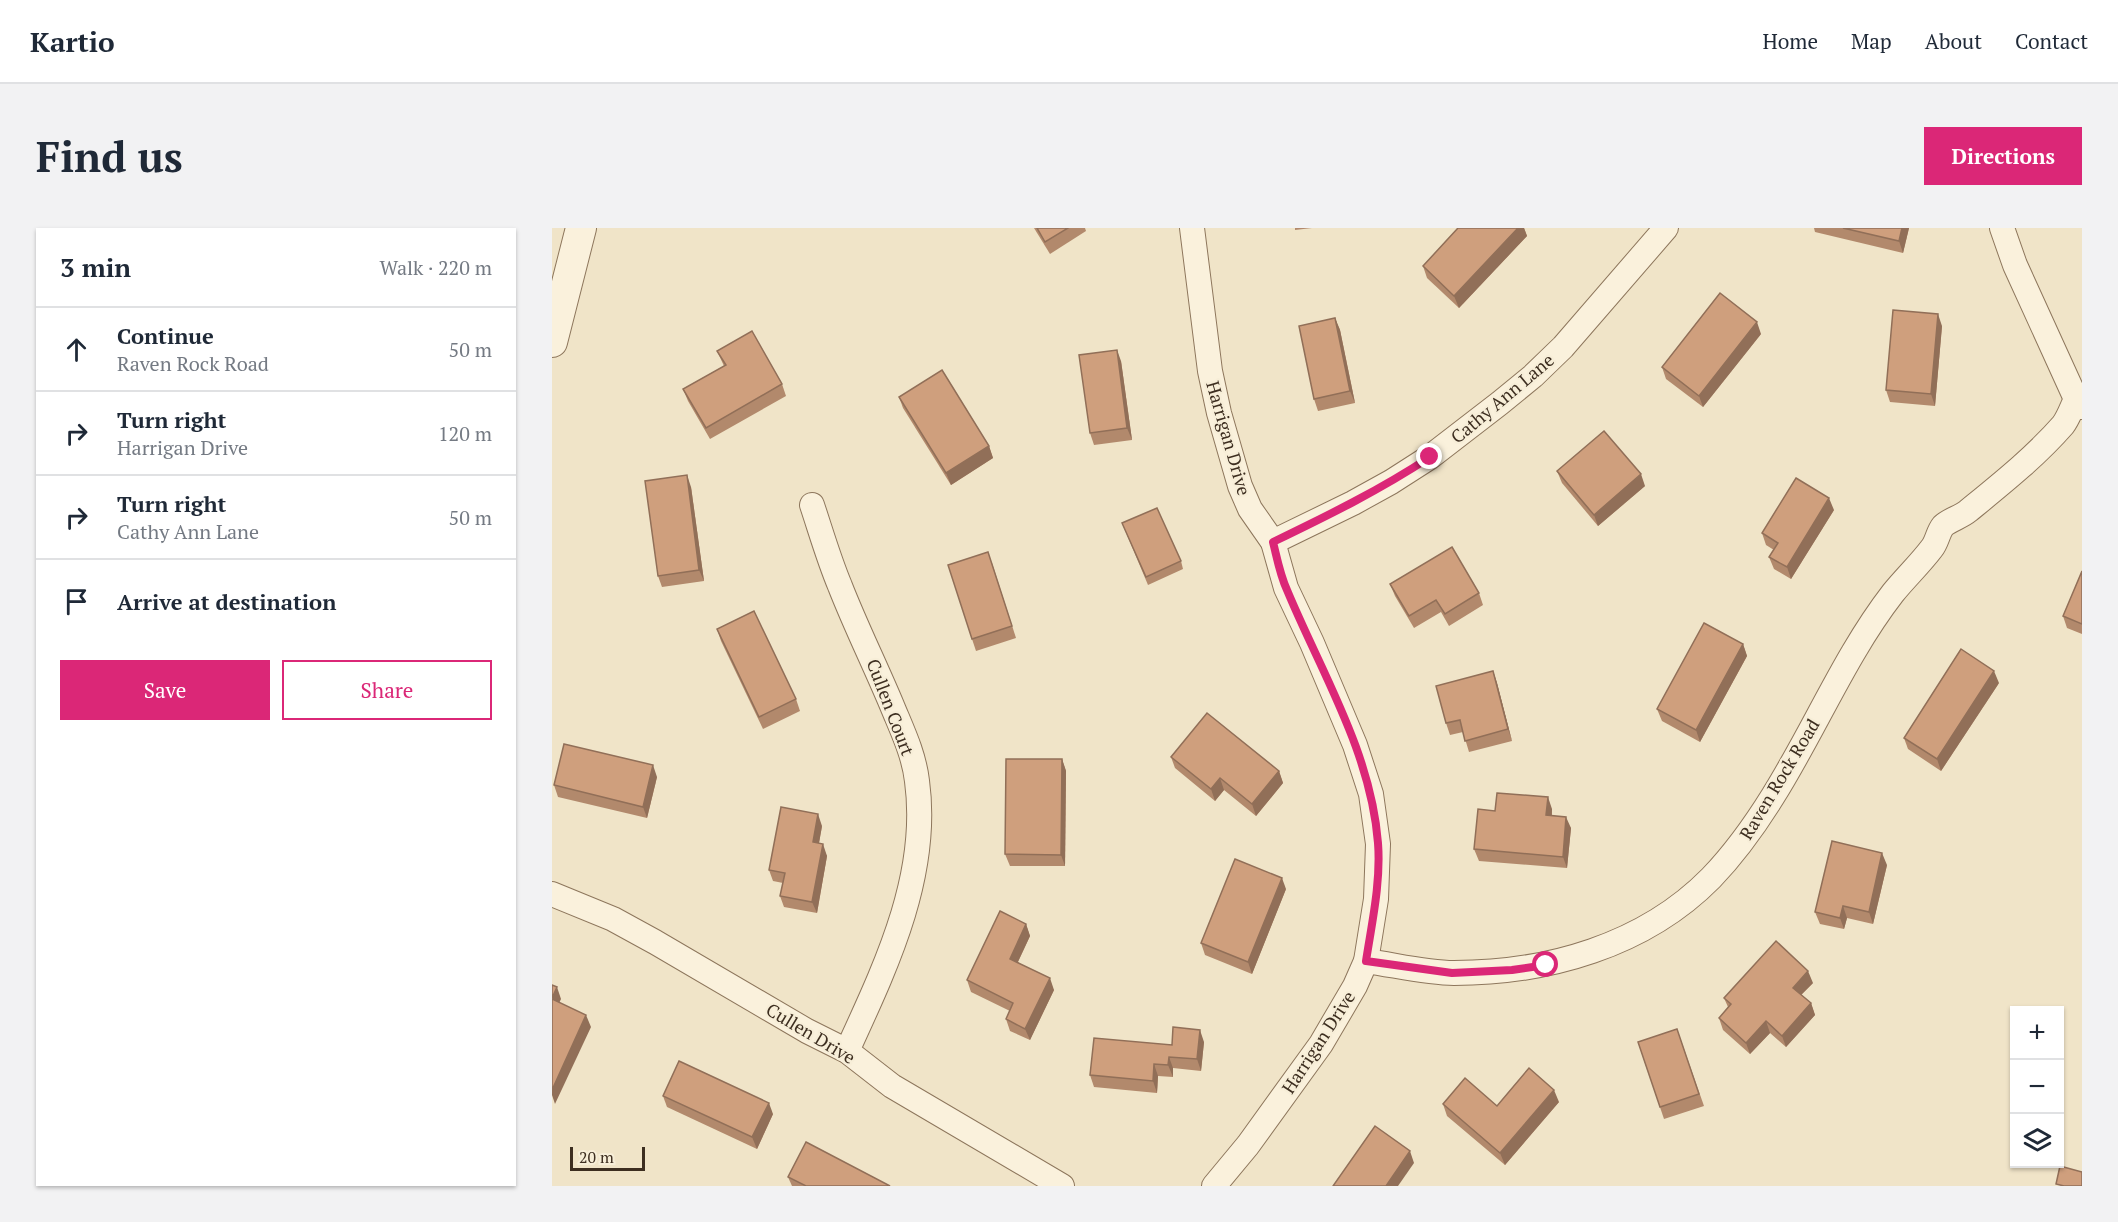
<!DOCTYPE html>
<meta charset="utf-8">
<style>
body{margin:0;font-family:"PT Serif",serif;background:#f2f2f3;color:#1f2937}
.controls{position:absolute;right:18px;bottom:18px;display:grid;overflow:hidden;border-radius:0px;box-shadow:0 2px 4px #0004}
.controls button{width:54px;height:54px;display:grid;place-items:center;padding:0;border:0;border-bottom:2px solid #e0e1e3;background:#fff;color:#1f2937;font:30px sans-serif}
.scale{position:absolute;left:18px;bottom:15px;width:75px;box-sizing:border-box;padding-left:6px;border:3px solid #3d2e20;border-top:0;font-size:16px;line-height:21px;white-space:nowrap;color:#3d2e20;-webkit-text-stroke:4px #f7eed8;paint-order:stroke}
.stop{position:absolute;width:18px;height:18px;margin:-14px;border:4px solid #db2777;border-radius:50%;background:#fff}
.stop.end{background:#db2777;border-color:#fff;box-shadow:0 2px 6px #0008}
.list{margin:0;padding:0;list-style:none}
h2{display:flex;justify-content:space-between;align-items:center;height:78px;margin:0;padding:0 24px;font-size:26px}
h2 small{font-size:20px;font-weight:400;color:#747a83}
.list li{display:grid;grid-template-columns:39px 1fr auto;gap:18px;align-items:center;box-sizing:border-box;height:84px;padding:0 24px;border-top:2px solid #e0e1e3}
.list b{display:block;font-size:22px;white-space:nowrap}
.list p{margin:0;font-size:20px;white-space:nowrap;color:#747a83}
.list em{font-size:20px;font-style:normal;color:#747a83}
.actions{display:flex;gap:12px;padding:18px 24px}
.actions a{flex:1;padding:14px 0;border:2px solid #db2777;border-radius:0px;text-align:center;font-size:21px;color:#db2777}
.actions .main{background:#db2777;color:#fff}
.icon{flex:none;width:33px;height:33px;fill:none;stroke:currentColor;stroke-width:2;stroke-linecap:round;stroke-linejoin:round}
.map{position:relative;flex:none;width:1530px;height:958px;overflow:hidden;border-radius:0px}
header{display:flex;align-items:center;gap:36px;box-sizing:border-box;height:84px;padding:0 30px;background:#fff;border-bottom:2px solid #e0e1e3}
header strong{font-size:28px}
nav{display:flex;gap:33px;margin-inline-start:auto;font-size:21px}
.intro{display:flex;align-items:center;justify-content:space-between;box-sizing:border-box;height:144px;padding:0 36px}
h1{margin:0;font-size:42px}
.button{padding:15px 27px;border-radius:0px;background:#db2777;color:#fff;font-size:21px;font-weight:700}
main{display:flex;gap:36px;padding:0 36px}
aside{flex:1;background:#fff;border-radius:0px;box-shadow:0 2px 4px #0004}
.map>svg:first-child{display:block}
.lines{fill:none;stroke-linecap:round;stroke-linejoin:round}
.minor-casing{stroke:#8d765c;stroke-width:26}
.tertiary-casing{stroke:#8d765c;stroke-width:32}
.minor{stroke:#faf1dc;stroke-width:24}
.tertiary{stroke:#faf1dc;stroke-width:30}
.wall{fill:#b2896c}
.shaded-wall{fill:#916f58}
.building{fill:#cf9f7d;stroke:#916f58;stroke-width:1.5}
.route{stroke:#db2777;stroke-width:8}
.labels{text-anchor:middle;dominant-baseline:central;stroke-width:4.5;stroke-linejoin:round;paint-order:stroke}
.street-label{font-size:18px;fill:#3d2e20;stroke:#f7eed8}
</style>
<header>
<strong>Kartio</strong>
<nav><a>Home</a><a>Map</a><a>About</a><a>Contact</a></nav>
</header>
<div class="intro"><h1>Find us</h1><a class="button">Directions</a></div>
<main>
<aside>
<h2>3 min<small>Walk · 220 m</small></h2>
<ul class="list">
<li><svg class="icon" aria-label="ahead" viewBox="0 0 24 24"><path d="M12 20V5M6 11l6-6 6 6"/></svg><div><b>Continue</b><p>Raven Rock Road</p></div><em>50 m</em></li>
<li><svg class="icon" aria-label="right" viewBox="0 0 24 24"><path d="M7 20v-9h11M14 6l5 5-5 5"/></svg><div><b>Turn right</b><p>Harrigan Drive</p></div><em>120 m</em></li>
<li><svg class="icon" aria-label="right" viewBox="0 0 24 24"><path d="M7 20v-9h11M14 6l5 5-5 5"/></svg><div><b>Turn right</b><p>Cathy Ann Lane</p></div><em>50 m</em></li>
<li><svg class="icon" aria-label="arrive" viewBox="0 0 24 24"><path d="M6 21V4h12l-3 4 3 4H6"/></svg><div><b>Arrive at destination</b></div></li>
</ul>
<div class="actions"><a class="main">Save</a><a>Share</a></div>
</aside>
<div class="map">
<svg width="1530" height="958" viewBox="0 0 1530 958">
<rect width="100%" height="100%" fill="#f0e4c8"/>
<g class="lines">
<defs>
<g id="minor">
<path d="M640,0L658,143L667,185L688,258L698,281L721,314L734,360L760,415L803,517L819,566L826,616L824,671L814,733L803,758L769,816L696,917L662,958"/>
<path d="M1450,0L1463,37L1524,171L1530,179"/>
<path d="M260,277C269,304 277,332 288,358C304,399 324,439 341,480C351,504 362,527 365,553C378,648 333,740 295,823"/>
<path d="M721,314L801,275L839,254L878,229L948,175L981,148L1011,119L1114,0"/>
<path d="M0,666L61,691L103,714L255,803L295,823L340,858L510,958"/>
<path d="M814,733C843,737 874,745 902,745C995,745 1092,718 1159,650C1183,625 1203,597 1221,568C1263,501 1293,427 1341,365C1354,349 1368,336 1380,320C1385,314 1386,304 1391,298C1397,292 1409,289 1416,283C1449,256 1483,229 1511,197C1517,189 1520,179 1524,171"/>
</g>
<path id="tertiary" d="M0,114L29,0"/>
</defs>
<!-- minor casing -->
<use href="#minor" class="minor-casing"/>
<!-- tertiary casing -->
<use href="#tertiary" class="tertiary-casing"/>
<!-- minor -->
<use href="#minor" class="minor"/>
<!-- tertiary -->
<use href="#tertiary" class="tertiary"/>
</g>
<!-- wall -->
<g class="wall">
<path d="M482,0H533L534,3L498,26Z"/>
<path d="M743,0H760L743,2Z"/>
<path d="M906,0H972L975,8L907,80L875,50L871,38Z"/>
<path d="M1262,0H1357L1351,25L1263,4Z"/>
<path d="M783,90L788,102L803,175L766,183L762,171Z"/>
<path d="M1390,98L1383,178L1338,174L1334,162Z"/>
<path d="M1209,106L1151,179L1114,151L1110,139Z"/>
<path d="M165,123L230,156L234,168L158,211L136,173L131,161L172,138Z"/>
<path d="M569,133L580,212L542,217L538,205Z"/>
<path d="M347,169L437,218L441,230L399,257L351,180Z"/>
<path d="M1005,243L1093,258L1046,298L1010,255Z"/>
<path d="M139,259L152,353L110,359L106,348Z"/>
<path d="M1282,282L1239,351L1222,341L1217,329L1222,322L1214,317L1210,305Z"/>
<path d="M570,295L629,333L631,341L596,357Z"/>
<path d="M440,335L464,410L424,423L420,411Z"/>
<path d="M1530,343V406L1515,400L1511,388Z"/>
<path d="M838,356L927,365L931,377L897,398L889,384L862,400L843,368Z"/>
<path d="M165,401L244,471L248,483L211,501L169,413Z"/>
<path d="M1191,416L1195,428L1148,514L1110,493L1105,481Z"/>
<path d="M941,443L945,455L960,513L917,524L911,504L898,507L894,495Z"/>
<path d="M1447,455L1389,543L1356,521L1352,510Z"/>
<path d="M619,529L727,543L731,555L704,588L672,562L663,573L623,540Z"/>
<path d="M510,531L514,543L513,638H458L453,626Z"/>
<path d="M105,549L95,590L6,569L2,557Z"/>
<path d="M1000,581V587L1019,600L1015,640L927,633L922,621L943,583Z"/>
<path d="M270,598L267,615L275,628L265,685L232,679L228,668L231,655L221,653L217,642Z"/>
<path d="M1335,637L1321,696L1295,690L1292,701L1268,696L1263,684Z"/>
<path d="M734,661L700,746L653,727L649,715Z"/>
<path d="M474,696L478,708L466,734L502,762L478,812L458,803L454,791L458,783L419,764L415,752Z"/>
<path d="M1261,755L1249,767L1259,775L1263,787L1234,819L1218,805L1198,826L1171,802L1167,790L1176,779L1172,770Z"/>
<path d="M1125,801L1152,878L1112,891L1086,814Z"/>
<path d="M652,814L649,843L621,840V849L606,848L605,865L542,859L538,847L620,817Z"/>
<path d="M111,868L221,886L205,921L115,879Z"/>
<path d="M1007,874L953,937L895,888L891,876L945,878Z"/>
<path d="M236,949L338,958H240Z"/>
</g>
<!-- shaded-wall -->
<g class="shaded-wall">
<path d="M966,0H972L975,8L907,80L902,68Z"/>
<path d="M1350,0H1357L1351,25L1347,13Z"/>
<path d="M1386,86L1390,98L1383,178L1379,166Z"/>
<path d="M783,90L788,102L803,175L798,163Z"/>
<path d="M1205,94L1209,106L1151,179L1147,168Z"/>
<path d="M565,122L569,133L580,212L575,200Z"/>
<path d="M437,218L441,230L399,257L394,245Z"/>
<path d="M1089,246L1093,258L1046,298L1042,287Z"/>
<path d="M135,247L139,259L152,353L147,342Z"/>
<path d="M1277,270L1282,282L1239,351L1235,339Z"/>
<path d="M1191,416L1195,428L1148,514L1144,502Z"/>
<path d="M941,443L945,455L960,513L956,501Z"/>
<path d="M1442,443L1447,455L1389,543L1385,531Z"/>
<path d="M510,531L514,543L513,638L509,627Z"/>
<path d="M101,537L105,549L95,590L91,579Z"/>
<path d="M727,543L731,555L704,588L700,576Z"/>
<path d="M668,550L672,562L663,573L659,561Z"/>
<path d="M996,569L1000,581L999,599L994,587Z"/>
<path d="M266,586L270,598L265,626L261,614Z"/>
<path d="M1014,589L1019,600L1015,640L1011,629Z"/>
<path d="M271,616L275,628L265,685L260,674Z"/>
<path d="M1330,625L1335,637L1321,696L1317,684Z"/>
<path d="M730,650L734,661L700,746L696,734Z"/>
<path d="M1291,678L1295,690L1292,701L1288,690Z"/>
<path d="M474,696L478,708L462,742L458,731Z"/>
<path d="M1256,743L1261,755L1245,771L1241,760Z"/>
<path d="M498,750L502,762L478,812L473,801Z"/>
<path d="M5,759L9,771L4,782L0,770Z"/>
<path d="M1259,775L1263,787L1234,819L1230,808Z"/>
<path d="M34,787L39,799L3,876L0,867V862Z"/>
<path d="M1214,793L1218,805L1198,826L1194,815Z"/>
<path d="M648,802L652,814L649,843L645,831Z"/>
<path d="M617,829L621,840V849L616,837Z"/>
<path d="M602,836L606,848L605,865L601,853Z"/>
<path d="M1002,862L1007,874L953,937L948,925Z"/>
<path d="M217,875L221,886L205,921L200,909Z"/>
<path d="M858,923L862,935L846,958H834Z"/>
</g>
<!-- building -->
<g class="building">
<path d="M485,0H516L493,14Z"/>
<path d="M906,0H966L902,68L871,38Z"/>
<path d="M1291,0H1350L1347,13Z"/>
<path d="M1168,65L1205,94L1147,168L1110,139Z"/>
<path d="M1341,82L1386,86L1379,166L1334,162Z"/>
<path d="M783,90L798,163L762,171L747,98Z"/>
<path d="M200,103L230,156L154,200L131,161L174,137L165,123Z"/>
<path d="M565,122L575,200L538,205L527,127Z"/>
<path d="M390,142L437,218L394,245L347,169Z"/>
<path d="M1052,203L1089,246L1042,287L1005,243Z"/>
<path d="M135,247L147,342L106,348L93,253Z"/>
<path d="M1244,250L1277,270L1235,339L1217,329L1226,315L1210,305Z"/>
<path d="M605,280L629,333L594,349L570,295Z"/>
<path d="M900,319L927,365L893,386L884,372L857,388L838,356Z"/>
<path d="M436,324L460,398L420,411L396,337Z"/>
<path d="M1530,343V396L1511,388Z"/>
<path d="M202,383L244,471L207,489L165,401Z"/>
<path d="M1152,395L1191,416L1144,502L1105,481Z"/>
<path d="M1409,421L1442,443L1385,531L1352,510Z"/>
<path d="M941,443L956,501L913,513L908,492L894,495L884,458Z"/>
<path d="M655,485L727,543L700,576L668,550L659,561L619,529Z"/>
<path d="M12,516L101,537L91,579L2,557Z"/>
<path d="M454,531H510L509,627L453,626Z"/>
<path d="M945,565L996,569L994,587L1014,589L1011,629L922,621L926,581L943,583Z"/>
<path d="M229,579L266,586L261,614L271,616L260,674L228,668L233,645L217,642Z"/>
<path d="M1280,613L1330,625L1317,684L1291,678L1288,690L1263,684Z"/>
<path d="M683,631L730,650L696,734L649,715Z"/>
<path d="M448,683L474,696L458,731L498,750L473,801L454,791L461,775L415,752Z"/>
<path d="M1224,713L1256,743L1241,760L1259,775L1230,808L1214,793L1194,815L1167,790L1179,776L1172,770Z"/>
<path d="M0,757L5,759L0,770Z"/>
<path d="M0,771L34,787L0,862Z"/>
<path d="M621,799L648,802L645,831L617,829L616,837L602,836L601,853L538,847L542,810L620,817Z"/>
<path d="M1125,801L1147,866L1108,879L1086,814Z"/>
<path d="M127,833L217,875L200,909L111,868Z"/>
<path d="M977,840L1002,862L948,925L891,876L913,850L945,878Z"/>
<path d="M823,898L858,923L834,958H781Z"/>
<path d="M254,914L338,958H254L236,949Z"/>
<path d="M1508,938L1530,944V958H1512L1504,956Z"/>
</g>
<g class="lines">
<!-- route -->
<path class="route" d="M878,229C828,262 775,288 721,314C725,330 728,347 735,362C769,444 819,524 826,615C829,654 820,694 814,733L900,745L960,742L994,737"/>
</g>
<g class="labels">
<!-- street labels -->
<g class="street-label">
<text transform="translate(950 170) rotate(-40)">Cathy Ann Lane</text>
<text transform="translate(677 210) rotate(74)">Harrigan Drive</text>
<text transform="translate(339 479) rotate(69)">Cullen Court</text>
<text transform="translate(1227 551) rotate(-59)">Raven Rock Road</text>
<text transform="translate(259 805) rotate(31)">Cullen Drive</text>
<text transform="translate(766 814) rotate(-57)">Harrigan Drive</text>
</g>
</g>
</svg>
<div class="controls">
<button>+</button>
<button>−</button>
<button><svg class="icon" aria-label="layers" viewBox="0 0 24 24"><path d="M12 4l9 5-9 5-9-5zM3 14l9 5 9-5"/></svg></button>
</div>
<div class="scale">20 m</div>
<div class="stop" style="left:994px;top:737px"></div>
<div class="stop end" style="left:878px;top:229px"></div>
</div>
</main>
